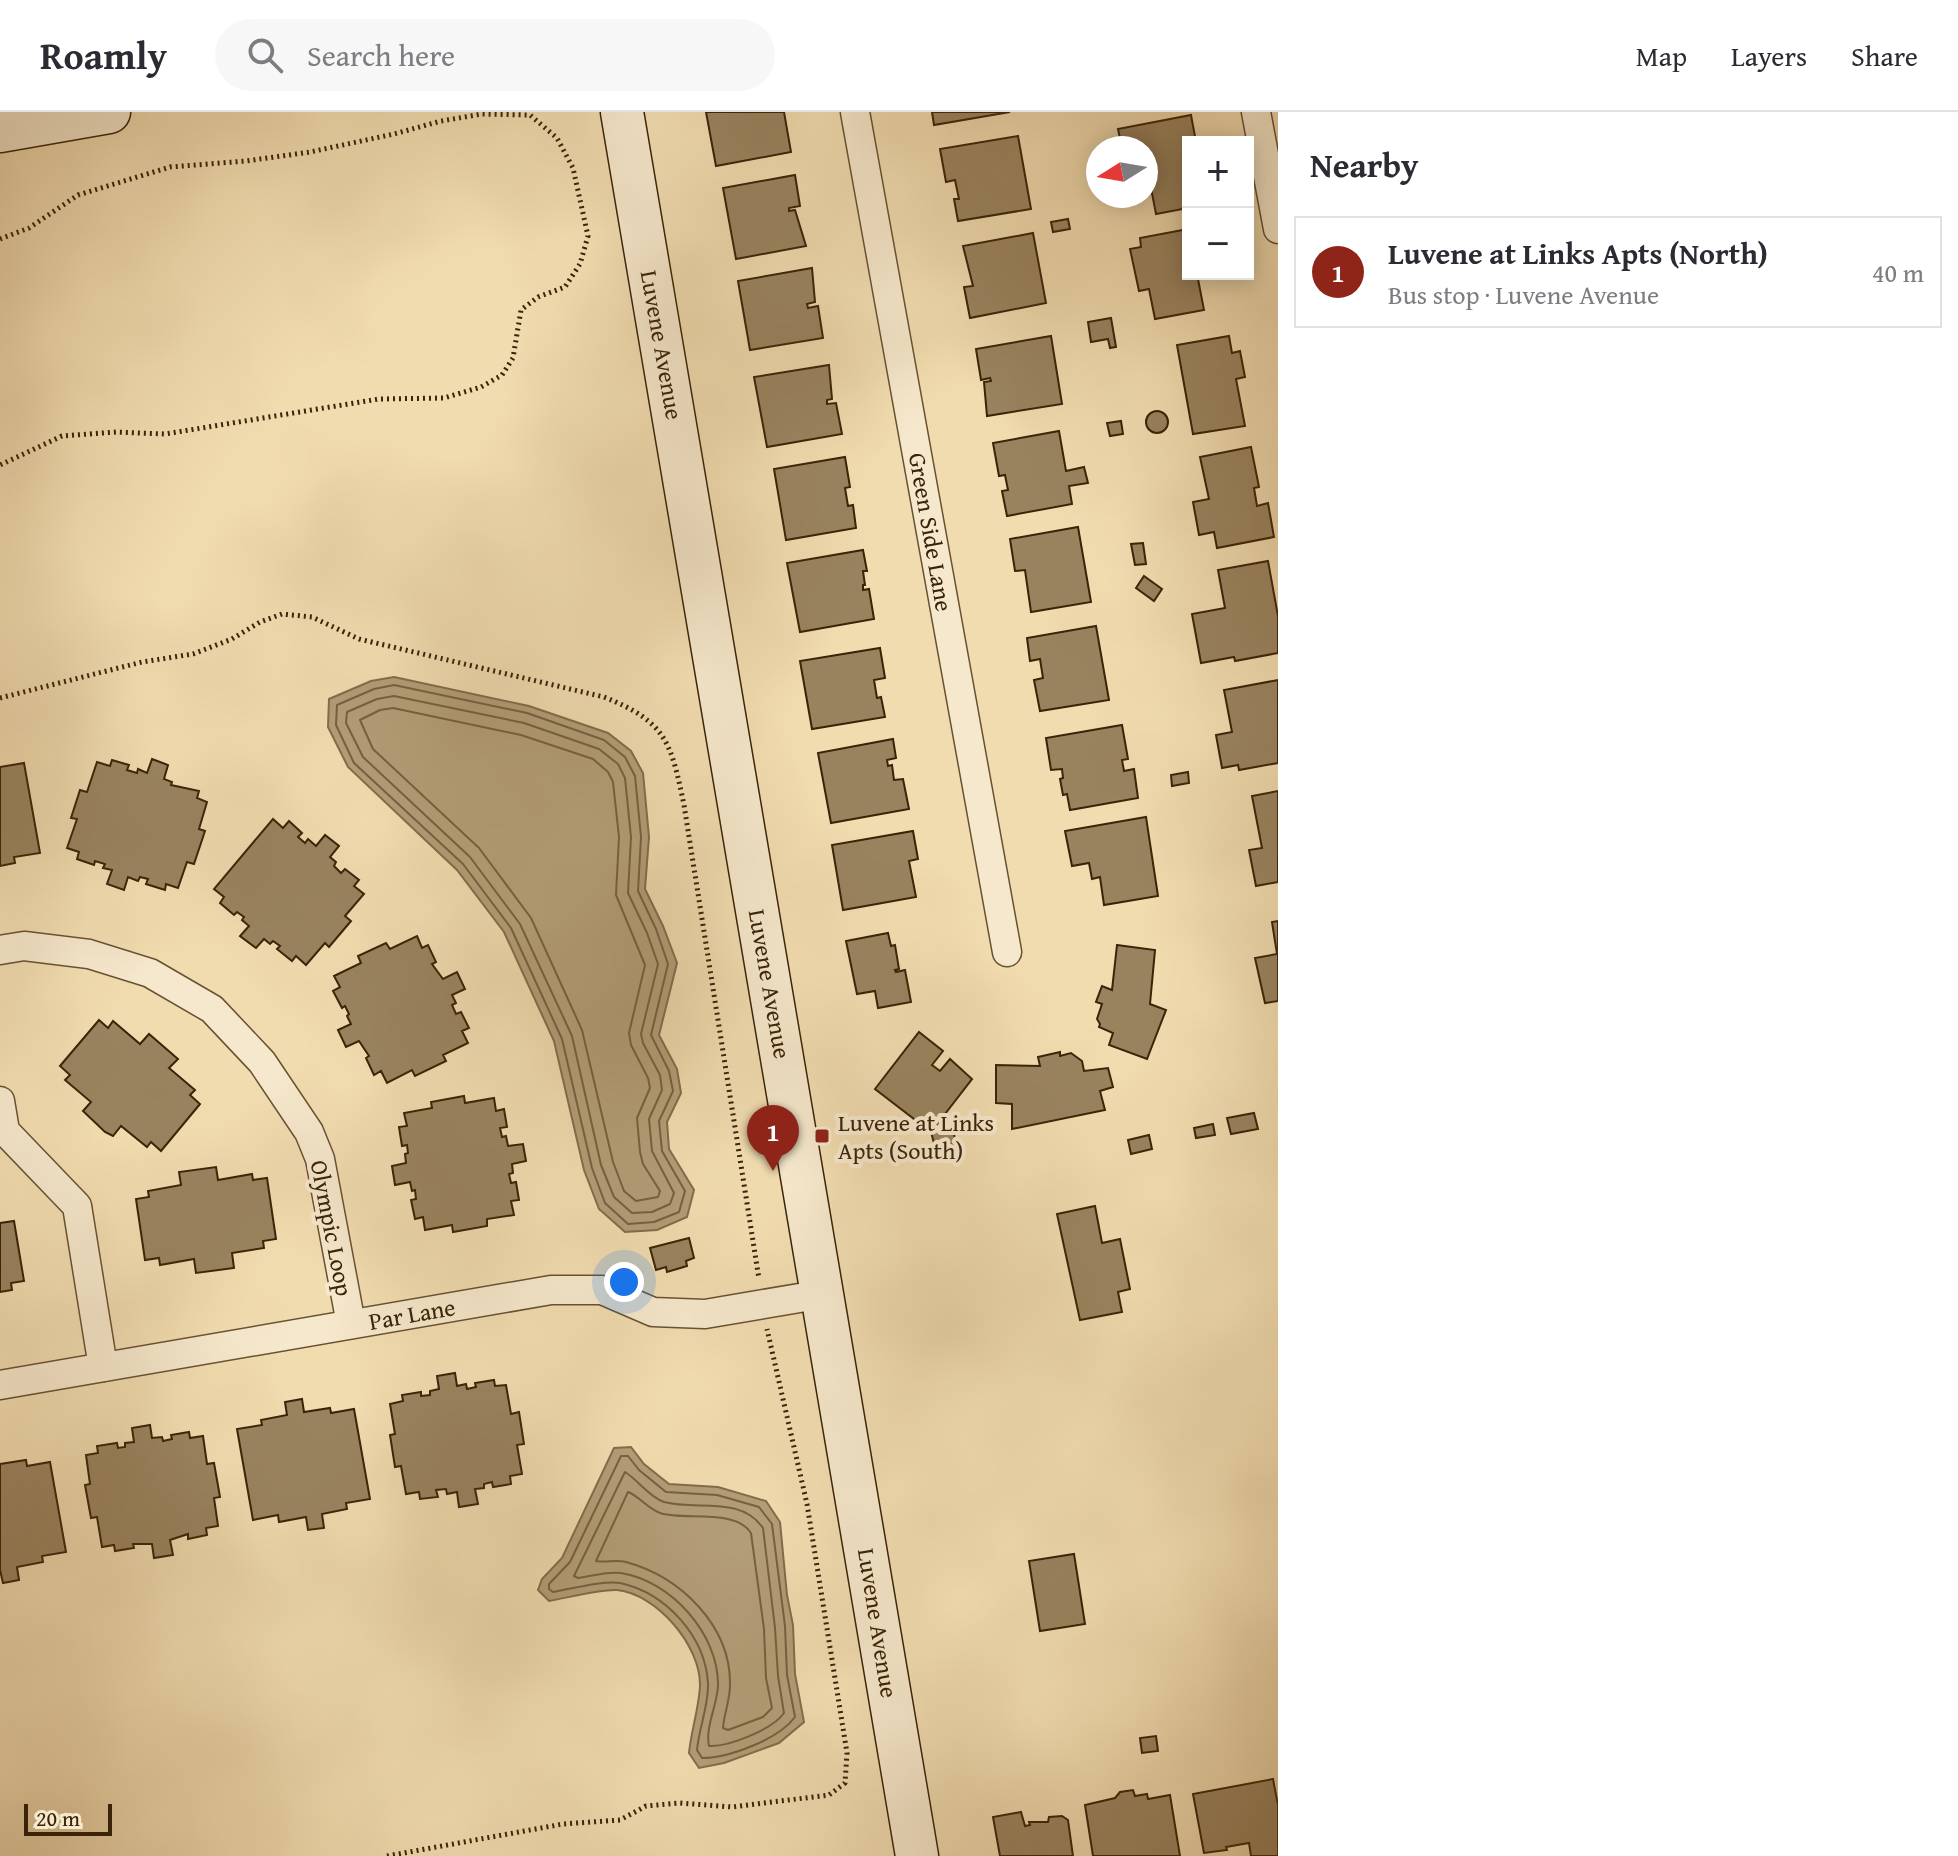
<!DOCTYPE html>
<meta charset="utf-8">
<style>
body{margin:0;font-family:"Gentium Book Plus",serif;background:#f7f7f7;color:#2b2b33}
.controls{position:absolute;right:24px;top:24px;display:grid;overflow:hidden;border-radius:0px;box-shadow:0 4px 20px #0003}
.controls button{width:72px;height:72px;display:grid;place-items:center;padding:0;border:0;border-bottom:2px solid #e1e1e2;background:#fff;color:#2b2b33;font:40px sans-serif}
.compass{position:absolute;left:1086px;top:24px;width:72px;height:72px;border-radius:50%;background:#fff;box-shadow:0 4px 20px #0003;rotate:259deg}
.scale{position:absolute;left:24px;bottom:20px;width:88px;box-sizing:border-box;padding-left:8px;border:4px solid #3a2308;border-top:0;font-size:22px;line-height:28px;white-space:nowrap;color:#3a2308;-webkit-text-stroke:6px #f6e8cc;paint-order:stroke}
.you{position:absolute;left:624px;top:1170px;width:28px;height:28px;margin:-20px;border:6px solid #fff;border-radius:50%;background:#1a73e8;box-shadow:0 0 0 12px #1a73e833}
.badge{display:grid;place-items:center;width:52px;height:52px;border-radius:50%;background:#8f2418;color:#fff;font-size:26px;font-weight:700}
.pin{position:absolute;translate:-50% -66px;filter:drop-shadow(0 2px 4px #0008)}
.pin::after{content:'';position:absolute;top:42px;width:28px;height:24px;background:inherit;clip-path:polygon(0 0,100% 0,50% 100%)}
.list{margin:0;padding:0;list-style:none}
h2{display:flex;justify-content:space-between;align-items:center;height:104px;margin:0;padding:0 32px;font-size:34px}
h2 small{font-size:26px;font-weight:400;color:#7c7c81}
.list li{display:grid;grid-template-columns:52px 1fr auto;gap:24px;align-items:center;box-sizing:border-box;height:112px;margin:0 16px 16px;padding:0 16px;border:2px solid #e1e1e2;border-radius:0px}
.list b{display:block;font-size:30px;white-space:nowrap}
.list p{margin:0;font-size:26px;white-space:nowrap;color:#7c7c81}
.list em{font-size:26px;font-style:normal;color:#7c7c81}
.icon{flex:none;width:44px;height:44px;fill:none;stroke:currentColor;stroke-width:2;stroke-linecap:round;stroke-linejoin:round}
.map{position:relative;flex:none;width:1278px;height:1744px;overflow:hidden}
header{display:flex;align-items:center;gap:48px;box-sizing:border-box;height:112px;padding:0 40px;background:#fff;border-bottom:2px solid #e1e1e2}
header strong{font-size:38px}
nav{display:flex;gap:44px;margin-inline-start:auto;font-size:28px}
.search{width:560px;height:72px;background:#f7f7f7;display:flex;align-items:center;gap:20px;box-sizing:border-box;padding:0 28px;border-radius:44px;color:#7c7c81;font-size:30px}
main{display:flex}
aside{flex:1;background:#fff}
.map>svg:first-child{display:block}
.water{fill:#b39d77;stroke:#836c4b;stroke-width:2}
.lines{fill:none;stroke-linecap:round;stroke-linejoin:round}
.shore{stroke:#766040;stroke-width:2}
.building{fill:#99835f;stroke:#3a2308;stroke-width:2}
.street-casing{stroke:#685132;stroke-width:31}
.secondary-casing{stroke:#3a2308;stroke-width:45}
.path{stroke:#3a2308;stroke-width:5;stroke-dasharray:2 4;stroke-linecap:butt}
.street{stroke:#f6e8cc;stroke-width:28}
.secondary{stroke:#f6e8cc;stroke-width:42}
.poi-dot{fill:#8f2418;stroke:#f6e8cc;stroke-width:3}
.labels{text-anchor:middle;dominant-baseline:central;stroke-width:8;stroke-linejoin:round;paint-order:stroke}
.street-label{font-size:24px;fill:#3a2308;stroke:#f6e8cc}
.poi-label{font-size:24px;fill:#3a2308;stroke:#f6e8cc;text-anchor:start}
</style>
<header>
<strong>Roamly</strong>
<div class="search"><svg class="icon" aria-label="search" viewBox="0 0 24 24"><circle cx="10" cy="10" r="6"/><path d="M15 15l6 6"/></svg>Search here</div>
<nav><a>Map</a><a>Layers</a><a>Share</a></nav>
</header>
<main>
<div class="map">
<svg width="1278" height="1744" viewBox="0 0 1278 1744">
<rect width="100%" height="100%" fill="#f1dcb0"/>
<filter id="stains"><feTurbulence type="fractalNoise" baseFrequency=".0025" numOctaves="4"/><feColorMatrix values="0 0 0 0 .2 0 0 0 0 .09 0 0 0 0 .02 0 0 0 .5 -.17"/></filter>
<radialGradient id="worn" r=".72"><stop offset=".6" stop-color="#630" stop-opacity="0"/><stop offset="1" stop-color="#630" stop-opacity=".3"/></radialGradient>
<!-- water -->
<g class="water">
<path d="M394,565L529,594L608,621L631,639L643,661L649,725L645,777L663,814L677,851L659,923L677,957L681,981L667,1010L669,1037L694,1078L687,1105L657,1118L625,1120L599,1097L584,1058L554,929L504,820L457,758L348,655L328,615L329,587L371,569Z"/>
<path d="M631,1335L644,1352L669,1372L718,1375L766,1389L780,1410L787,1483L793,1513L795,1562L804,1610L779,1631L724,1651L699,1656L689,1641C691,1619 699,1596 700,1574C701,1534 657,1482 617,1478C600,1477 567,1486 549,1489L538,1478L542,1467L562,1446L614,1336Z"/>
</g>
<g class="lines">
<!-- shore -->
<g class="shore">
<path d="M394,573L527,601L604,628L625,645L635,664L641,725L638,779L656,817L668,852L651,923L669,959L673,979L659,1009L662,1039L685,1079L679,1100L654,1110L628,1112L605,1091L592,1056L562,927L511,816L463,752L354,651L336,613L337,593L374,577Z"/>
<path d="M394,584L524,611L599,637L618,652L625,666L631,725L628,781L647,821L658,852L641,922L643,931L660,963L662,978L649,1007L652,1039L674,1081L670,1092L652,1100L632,1101L614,1085L601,1053L572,924L520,812L470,745L363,645L346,611L347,600L377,587Z"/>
<path d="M393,596L521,623L593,647L608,660L613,670L619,725L616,783L645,853L629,921L631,933L648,966L650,976L637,1006L640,1040L643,1052L660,1079L658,1085L636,1089L624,1079L613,1050L582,918L531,806L479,736L373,637L360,608L380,598Z"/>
<path d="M621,1344H628L639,1358L666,1380L717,1383L759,1395L772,1412L785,1514L787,1563L795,1605C779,1627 729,1646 702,1646L697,1638C699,1616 709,1592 708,1571C705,1524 666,1481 620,1471C604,1468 571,1477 553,1480L549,1477V1472L570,1450Z"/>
<path d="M625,1360C637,1367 649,1385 664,1390C697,1399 740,1383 763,1416L775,1516L778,1564L784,1601C773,1617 729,1635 709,1634C705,1615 717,1594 718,1574C719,1522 671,1469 621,1461C608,1459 591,1464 578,1466L574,1464Z"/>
<path d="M628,1380C639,1384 647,1396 660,1401C684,1409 735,1396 751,1421L764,1517L766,1566L772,1596L763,1605L728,1618L723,1616C724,1602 730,1588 730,1573C731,1514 681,1465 626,1450C616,1447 606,1451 596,1449Z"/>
</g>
</g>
<!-- building -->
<g class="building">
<path d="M706,0H784L791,40L716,54Z"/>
<path d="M932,0H1010L934,13Z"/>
<path d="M1191,3L1196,30H1188V96L1156,102L1146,50V36H1122L1118,17Z"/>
<path d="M1018,24L1031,97L958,109L954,87H959L955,68L946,70L940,37Z"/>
<path d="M795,63L800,94L789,96V99L795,98L806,134L736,147L723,76Z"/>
<path d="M1068,107L1070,117L1053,120L1051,110Z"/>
<path d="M1188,117V162H1197L1204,198L1155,207L1149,177L1139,179L1130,137L1141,135L1140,126Z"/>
<path d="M1033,121L1046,191L970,206L964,175L973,174L963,134Z"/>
<path d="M812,156L815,190L807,192L808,196L818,194L823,226L750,238L738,169Z"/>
<path d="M1111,206L1116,235L1110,236L1108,227L1091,230L1088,210Z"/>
<path d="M1051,224L1062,292L987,304L984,270L991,269L990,266L981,268L976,237Z"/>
<path d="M1229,224L1232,241L1240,239L1245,265L1236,267L1245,314L1193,322L1177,233Z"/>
<path d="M829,253L832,287L827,288V292L836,291L842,322L767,335L754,265Z"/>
<circle cx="1157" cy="310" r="11"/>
<path d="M1121,309L1123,322L1110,324L1107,311Z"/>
<path d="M1059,319L1066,359L1084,355L1088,371L1069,374L1072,392L1007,404L1002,379L1008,378L1005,363L999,364L993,331Z"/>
<path d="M1251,335L1259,375L1254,376L1257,394L1268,391L1274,425L1217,436L1214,420L1199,423L1193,390L1209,387L1200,345Z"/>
<path d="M845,345L850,375L845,376L848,394L853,393L856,416L786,428L774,357Z"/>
<path d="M1078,415L1091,490L1031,500L1025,458L1015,459L1010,427Z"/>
<path d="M1143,431L1146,452L1135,453L1131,432Z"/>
<path d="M863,438L867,459H863L865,473H863V478L869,477L874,507L800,520L787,451Z"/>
<path d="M1268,449L1278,504V541L1235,549L1234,545L1201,551L1192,502L1225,496L1218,458Z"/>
<path d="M1144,464L1162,477L1154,489L1136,476Z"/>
<path d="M1096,514L1109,588L1040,599L1034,568L1043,566L1040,547L1030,549L1027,526Z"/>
<path d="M880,536L885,566L874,568L877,586L881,585L885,605L812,617L800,549Z"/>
<path d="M1278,568V651L1239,658L1238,653L1222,656L1216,623L1232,620L1224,578Z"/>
<path d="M1122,613L1128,647L1122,648L1124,659L1134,657L1138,686L1070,698L1067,682L1063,683L1060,667L1063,666L1062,657L1051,658L1046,626Z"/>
<path d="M893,627L896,646L887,648L888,654L892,653L894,668L903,667L909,697L831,711L818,641Z"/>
<path d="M152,647L168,653L164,667L172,670L171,673L199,679L197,686L207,690L199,717L205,719L194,752L187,750L178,776L166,772L165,778L146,772L148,767L140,765L138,769L128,765L124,778L107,772L112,758L103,756L105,752L95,749L94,753L77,747L79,740L67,736L77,707L71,706L80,678L87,680L97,650L110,654L112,648L129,653L127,658L137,661L138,657L147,661Z"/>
<path d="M24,651L40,741L14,745L15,751L0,754V655Z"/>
<path d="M1188,660L1189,671L1172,674L1171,663Z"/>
<path d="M1278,679V770L1256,774L1249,738L1262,736L1252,684Z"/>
<path d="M1146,705L1158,784L1104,793L1100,765L1092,767L1089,751L1072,754L1065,719Z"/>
<path d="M273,707L283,716L289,709L302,721L298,725L305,731L308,727L316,734L325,723L339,734L330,745L336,750L334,754L341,761L345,757L359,768L354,774L364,782L345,804L351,809L329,835L325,831L306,853L296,844L292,849L277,837L280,834L273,829L270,832L264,827L256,836L240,824L249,814L242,808L244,805L237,800L234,803L220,791L224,785L214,777Z"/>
<path d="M913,719L918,747L909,749L916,785L843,798L832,733Z"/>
<path d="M1278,809V889L1265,891L1255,846L1277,842L1272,810Z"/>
<path d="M888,821L891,834L895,833L899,857L895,858L896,860L905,858L911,890L878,896L875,879L857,882L846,829Z"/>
<path d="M417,824L422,836L428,833L436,850L432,852L443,867L457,860L465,877L452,883L456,891L452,893L456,902L461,900L469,916L462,919L468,931L443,943L446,949L415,964L412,958L387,971L381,959L374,963L366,946L369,944L359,929L346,935L338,918L351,912L347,904L349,902L345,894L342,896L333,879L340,875L334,864L361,851L358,844L386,831L390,837Z"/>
<path d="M1117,833L1155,838L1150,892L1166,898L1147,947L1109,933L1113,921L1099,915L1100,912L1097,907L1102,892L1096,890L1102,874L1112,878Z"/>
<path d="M99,908L108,916L113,909L140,932L149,922L178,947L169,956L195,978L190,983L200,992L161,1039L151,1030L147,1035L121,1014L113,1024L105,1020L83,999L91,990L65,968L70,963L60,954Z"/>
<path d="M919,920L943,939L932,953L940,959L950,947L972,967L931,1020L875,977Z"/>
<path d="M1060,940V944L1071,941L1082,949L1084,959L1108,956L1113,975L1100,979L1105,998L1012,1017V992L996,991V953L1040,954L1038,945Z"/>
<path d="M464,984L465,991L494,986L496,999L504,997L507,1015L500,1016L502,1025L506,1024L508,1034L523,1032L526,1049L512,1052L513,1061L509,1062L511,1071L516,1070L519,1088L511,1089L514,1103L487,1107V1114L453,1120L452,1113L425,1118L423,1105L415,1107L411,1088L416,1087L415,1078L412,1079L410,1070L395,1073L392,1054L406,1051L405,1042L408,1041L407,1033L402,1034L399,1015L407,1014L404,1001L432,996L431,990Z"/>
<path d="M1254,1001L1258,1017L1231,1022L1227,1006Z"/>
<path d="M1213,1012L1215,1023L1196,1026L1194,1016Z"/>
<path d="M953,1017L956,1032L935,1035L931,1020Z"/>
<path d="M1149,1023L1152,1037L1131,1042L1128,1028Z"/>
<path d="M216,1055L218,1068L252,1062L253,1068L267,1066L276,1127L263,1129L264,1136L232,1141L234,1156L196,1161L194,1147L160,1153L159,1146L145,1148L136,1087L149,1085L148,1079L181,1073L179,1060Z"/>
<path d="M1095,1094L1102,1131L1120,1127L1130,1177L1118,1180L1122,1200L1080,1208L1057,1102Z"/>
<path d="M14,1109L24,1169L11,1171L12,1178L0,1180V1111Z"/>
<path d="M689,1126L694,1146L686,1149L687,1154L667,1160L666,1155L656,1158L650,1136Z"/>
<path d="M455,1261L457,1274L466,1272L467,1277L476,1275L475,1271L494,1268L495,1274L506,1273L511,1302L519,1300L524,1332L517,1333L522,1362L510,1364L511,1372L493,1375L492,1370L484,1372V1376L475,1377L478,1392L459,1395L457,1380L447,1382L446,1377L436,1378L438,1385L420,1387L419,1380L406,1382L401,1354L395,1355L390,1323L395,1322L390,1292L403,1289L402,1283L421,1280V1284L430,1283V1279L439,1277L437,1264Z"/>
<path d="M302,1287L304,1300L330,1296L331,1301L354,1297L370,1387L346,1391L347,1397L322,1402L324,1416L308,1418L306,1405L279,1410L278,1403L253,1408L237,1317L262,1313L261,1308L287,1303L285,1290Z"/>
<path d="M150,1313L152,1326L162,1325L163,1329L172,1327L171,1323L189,1320L190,1326L203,1324L207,1352L214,1351L220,1385L214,1386L218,1414L206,1416L207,1423L188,1427V1422L170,1428L173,1443L154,1446L152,1432H133L134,1436L115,1439L114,1433L102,1435L97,1405L91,1406L85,1373L90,1372L86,1343L98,1341L97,1334L117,1331L118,1336L125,1335V1331L134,1330L132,1316Z"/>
<path d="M26,1348L27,1354L50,1350L66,1440L42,1444L43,1450L17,1455L19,1468L3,1471L0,1458V1352Z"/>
<path d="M1074,1442L1085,1512L1040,1519L1029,1449Z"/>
<path d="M1156,1624L1158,1639L1142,1641L1140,1626Z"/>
<path d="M1273,1667L1278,1693V1744H1251L1249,1731L1226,1735L1227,1738L1204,1741L1193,1682Z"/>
<path d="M1133,1678L1135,1684L1147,1682L1148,1687L1170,1683L1180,1744H1093L1085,1693L1115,1686L1120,1680Z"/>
<path d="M1021,1700L1025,1714L1030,1713L1029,1710H1048L1049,1705L1062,1704L1068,1708L1073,1744H1000L993,1705Z"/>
</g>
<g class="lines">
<defs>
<g id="street">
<path d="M855,0L1007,840"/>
<path d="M1256,0L1278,117"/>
<path d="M0,838L24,834L89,842L150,861L212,897L262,950L309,1020L320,1047L351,1212"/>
<path d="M0,989L5,1019L77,1094L103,1255"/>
<path d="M0,1273L551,1178H602L653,1200L705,1202L823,1182"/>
</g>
<g id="secondary">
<path d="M622,0L917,1744"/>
<path d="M0,19L109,0"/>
</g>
</defs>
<!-- street casing -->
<use href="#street" class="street-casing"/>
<!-- secondary casing -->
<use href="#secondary" class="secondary-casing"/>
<!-- path -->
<g class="path">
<path d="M0,127L29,116L78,83L170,55L246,49L310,40L394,22L441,9L482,2L530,3L557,26L573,56L588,124L580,152L565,175L538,185L521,198L513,246L502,263L481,275L444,286L379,287L165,322L116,320L62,324L0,353"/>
<path d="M0,586L142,550L193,542L232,527L260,510L282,502L312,505L359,527L604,585C667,610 671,631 684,693L759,1167"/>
<path d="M387,1744L563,1712L620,1708L646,1694L680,1691L732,1695L829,1683L845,1671L847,1641L807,1392L767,1217"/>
</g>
<!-- street -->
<use href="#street" class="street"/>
<!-- secondary -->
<use href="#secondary" class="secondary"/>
</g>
<!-- markers -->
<rect class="poi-dot" x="814" y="1016" width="16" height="16" rx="4"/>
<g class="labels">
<!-- street labels -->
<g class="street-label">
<text transform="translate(662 233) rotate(80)">Luvene Avenue</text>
<text transform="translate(931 420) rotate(80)">Green Side Lane</text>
<text transform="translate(770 872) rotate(80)">Luvene Avenue</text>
<text transform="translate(332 1116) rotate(79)">Olympic Loop</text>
<text transform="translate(412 1202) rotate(-10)">Par Lane</text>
<text transform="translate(878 1511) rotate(81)">Luvene Avenue</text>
</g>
<!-- poi labels -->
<g class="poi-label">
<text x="838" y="1010">Luvene at Links<tspan x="838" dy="28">Apts (South)</tspan></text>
</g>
</g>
<rect width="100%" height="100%" filter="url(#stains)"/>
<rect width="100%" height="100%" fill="url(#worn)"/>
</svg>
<div class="controls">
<button>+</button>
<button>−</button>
</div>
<svg class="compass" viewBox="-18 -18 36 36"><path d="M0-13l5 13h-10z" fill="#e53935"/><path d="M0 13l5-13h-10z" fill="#7c7c81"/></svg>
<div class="scale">20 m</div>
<div class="you"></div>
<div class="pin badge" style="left:773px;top:1059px">1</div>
</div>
<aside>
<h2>Nearby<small></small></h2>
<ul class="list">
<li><span class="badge">1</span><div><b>Luvene at Links Apts (North)</b><p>Bus stop · Luvene Avenue</p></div><em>40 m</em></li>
</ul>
</aside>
</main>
